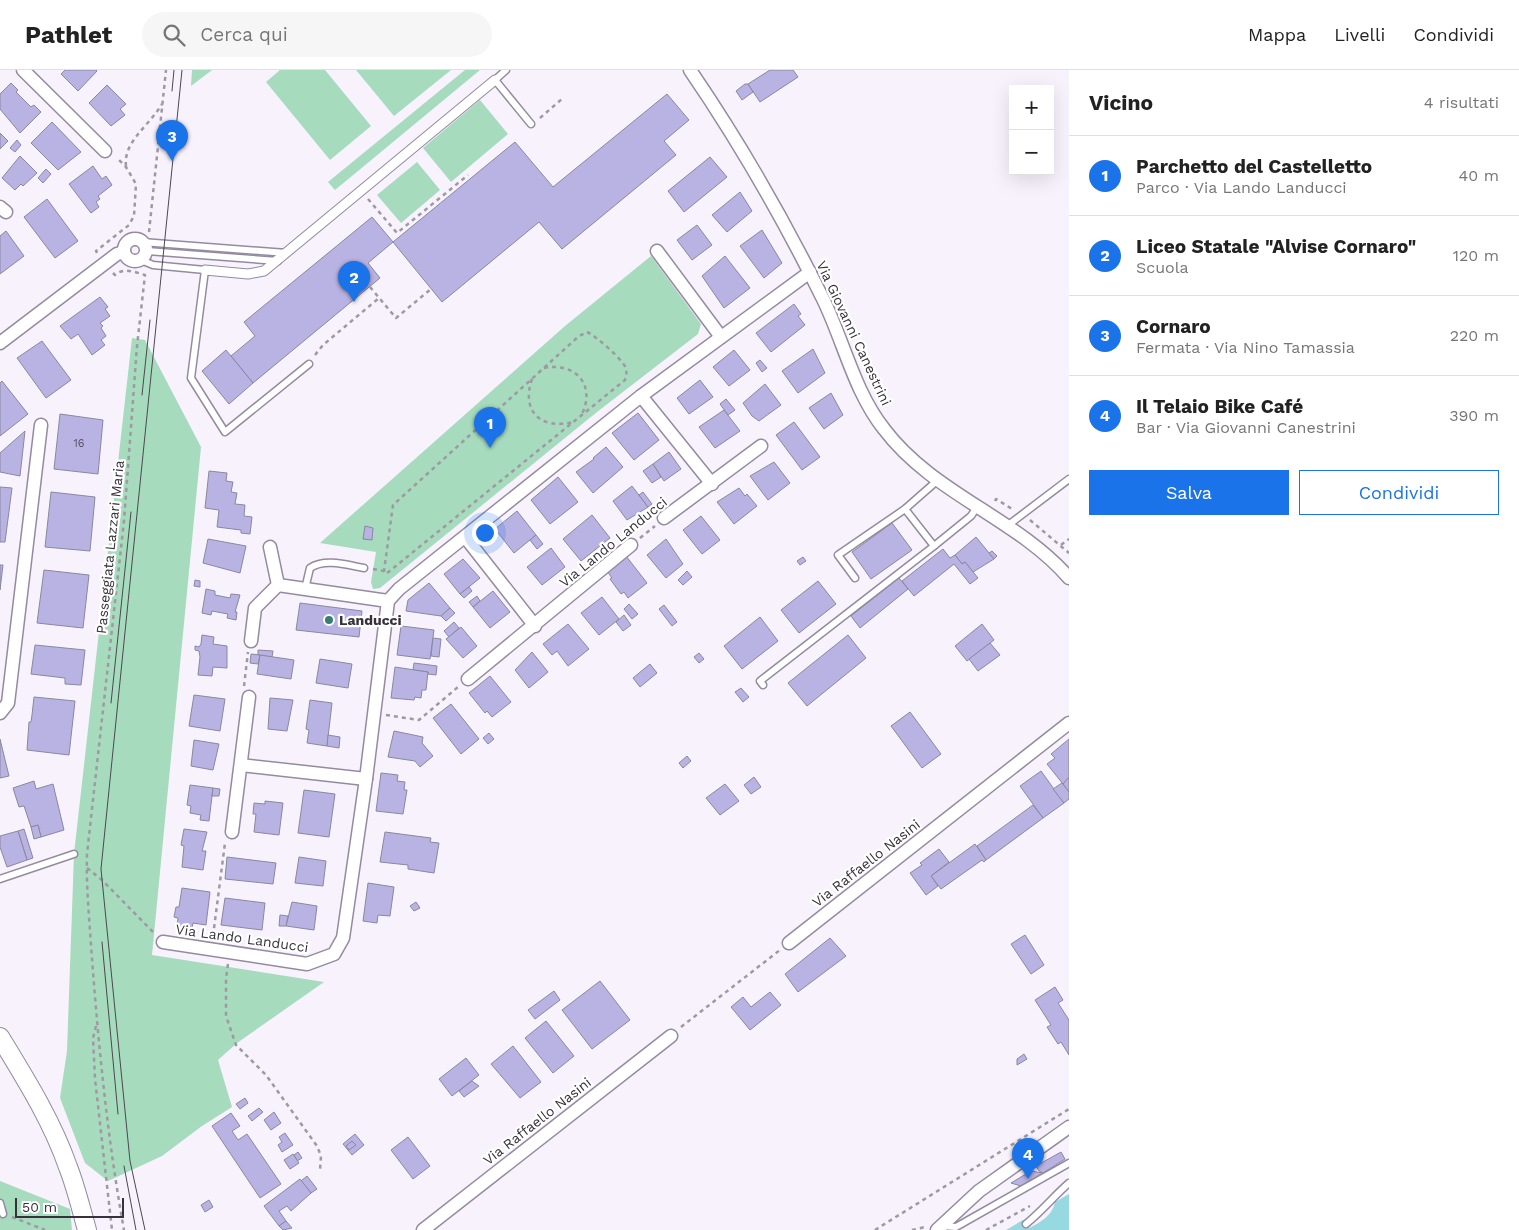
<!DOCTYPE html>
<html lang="it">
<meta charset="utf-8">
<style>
body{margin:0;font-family:"Work Sans",sans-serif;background:#f6f6f6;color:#222}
.controls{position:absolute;right:15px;top:15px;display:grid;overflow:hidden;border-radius:0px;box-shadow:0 5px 20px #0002}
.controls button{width:45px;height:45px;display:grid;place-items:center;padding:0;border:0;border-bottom:1px solid #e0e0e0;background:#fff;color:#222;font:25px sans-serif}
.scale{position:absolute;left:15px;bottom:12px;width:109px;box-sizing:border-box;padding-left:5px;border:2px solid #36313a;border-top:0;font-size:14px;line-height:18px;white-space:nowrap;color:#36313a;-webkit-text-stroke:4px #fff;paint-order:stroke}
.you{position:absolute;left:484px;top:462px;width:18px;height:18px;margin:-12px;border:4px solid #fff;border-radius:50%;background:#1a73e8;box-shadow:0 0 0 8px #1a73e833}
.badge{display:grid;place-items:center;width:32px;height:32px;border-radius:50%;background:#1a73e8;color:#fff;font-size:16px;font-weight:700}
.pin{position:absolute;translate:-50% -41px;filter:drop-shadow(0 1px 2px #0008)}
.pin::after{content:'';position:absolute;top:26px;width:18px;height:15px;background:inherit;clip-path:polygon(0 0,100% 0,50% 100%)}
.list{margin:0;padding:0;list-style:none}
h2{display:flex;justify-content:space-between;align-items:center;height:65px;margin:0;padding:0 20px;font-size:21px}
h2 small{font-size:16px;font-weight:400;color:#767676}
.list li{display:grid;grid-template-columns:32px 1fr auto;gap:15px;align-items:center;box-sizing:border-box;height:80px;padding:0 20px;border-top:1px solid #e0e0e0}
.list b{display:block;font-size:19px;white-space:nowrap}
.list p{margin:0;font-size:16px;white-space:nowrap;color:#767676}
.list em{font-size:16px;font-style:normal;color:#767676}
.actions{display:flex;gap:10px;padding:15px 20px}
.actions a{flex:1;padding:11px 0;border:1px solid #1a73e8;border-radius:0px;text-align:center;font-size:18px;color:#1a73e8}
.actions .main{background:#1a73e8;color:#fff}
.icon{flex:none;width:28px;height:28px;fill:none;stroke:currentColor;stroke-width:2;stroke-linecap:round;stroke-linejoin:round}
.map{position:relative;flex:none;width:1069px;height:1160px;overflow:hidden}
header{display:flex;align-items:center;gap:30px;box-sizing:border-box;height:70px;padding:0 25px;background:#fff;border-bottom:1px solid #e0e0e0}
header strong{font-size:24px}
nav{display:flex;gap:28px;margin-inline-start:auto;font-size:18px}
.search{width:350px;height:45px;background:#f6f6f6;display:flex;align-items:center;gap:12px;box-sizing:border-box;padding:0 18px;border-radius:28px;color:#767676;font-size:19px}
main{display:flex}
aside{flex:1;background:#fff}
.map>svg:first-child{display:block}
.green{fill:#a6dbbe}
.water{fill:#96d9e1}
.building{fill:#b9b3e3;stroke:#8a87a0}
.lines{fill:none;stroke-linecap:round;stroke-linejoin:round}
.service-casing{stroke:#958aa0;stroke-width:9}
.pedestrian-casing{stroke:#958aa0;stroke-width:11}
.minor-casing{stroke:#958aa0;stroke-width:15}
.secondary-casing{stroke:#958aa0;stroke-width:20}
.path{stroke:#9e99a2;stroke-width:2.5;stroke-dasharray:4 4;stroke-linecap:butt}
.service{stroke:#fff;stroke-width:6}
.pedestrian{stroke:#fff;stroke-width:9}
.minor{stroke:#fff;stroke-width:12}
.secondary{stroke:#fff;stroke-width:18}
.tram{stroke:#4c4750;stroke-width:1}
.poi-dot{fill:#377d75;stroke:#fff;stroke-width:2}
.labels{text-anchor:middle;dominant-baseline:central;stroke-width:4.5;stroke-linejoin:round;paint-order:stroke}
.number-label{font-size:11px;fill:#575264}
.street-label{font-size:14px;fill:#36313a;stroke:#fff}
.poi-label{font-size:14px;font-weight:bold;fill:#36313a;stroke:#fff;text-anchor:start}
</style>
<header>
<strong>Pathlet</strong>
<div class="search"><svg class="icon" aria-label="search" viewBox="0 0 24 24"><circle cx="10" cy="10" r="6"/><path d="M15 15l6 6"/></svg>Cerca qui</div>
<nav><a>Mappa</a><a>Livelli</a><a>Condividi</a></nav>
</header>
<main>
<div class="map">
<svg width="1069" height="1160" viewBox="0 0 1069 1160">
<rect width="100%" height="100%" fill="#f7f2fc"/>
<!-- green -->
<g class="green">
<path d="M192,0H212L191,16Z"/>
<path d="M280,0H325L371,56L330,90L266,12Z"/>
<path d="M356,0H451L394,46Z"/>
<path d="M465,0H480L335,120L328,112Z"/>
<path d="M480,30L508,64L451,112L423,78Z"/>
<path d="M417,92L440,120L401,153L377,125Z"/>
<path d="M651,186L701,254L698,264L597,342L380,518L373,519L371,512L376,482L320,473L565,256Z"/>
<path d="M132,268L145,270L201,377L152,885L324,912L237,973L218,990L232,1037L202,1056L162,1086L108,1111L85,1093L60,1028L67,981L74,784Z"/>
<path d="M0,1111L70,1139L72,1160H0Z"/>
</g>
<!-- water -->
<path class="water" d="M1069,1124V1160H1006L1023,1150L1029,1158C1041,1152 1052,1146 1055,1132Z"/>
<!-- building -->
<g class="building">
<path d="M65,0H96L97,1L78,21L61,4Z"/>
<path d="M770,0H793L798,7L760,32L748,14Z"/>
<path d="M11,13L18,20L16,22L31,37L34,35L41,42L20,63L0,39V24Z"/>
<path d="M745,14H748L753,22L742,30L736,21Z"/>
<path d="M107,15L126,34L120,39L125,45L111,56L89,33Z"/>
<path d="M667,24L689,50L664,71L676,85L562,179L539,152L442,232L393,172L515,72L553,117Z"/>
<path d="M52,52L81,82L58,100L31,73Z"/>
<path d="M0,63L8,71L0,79Z"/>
<path d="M17,70L21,75L15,82L10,78Z"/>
<path d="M20,86L37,103L23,116L21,114L15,120L2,108Z"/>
<path d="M710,87L727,107L684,142L668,121Z"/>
<path d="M93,96L102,109L106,106L112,115L98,126L100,129L96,132L99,137L91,143L69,114Z"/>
<path d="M46,99L51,104L43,113L38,108Z"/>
<path d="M740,122L752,141L727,162L712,145Z"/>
<path d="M47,129L78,171L55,188L24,147Z"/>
<path d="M372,147L393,172L368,193L380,208L253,313L231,286L255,266L244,252Z"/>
<path d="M697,155L712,175L692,190L677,170Z"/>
<path d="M762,160L782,193L764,208L740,176Z"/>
<path d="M6,161L24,186L0,204V166Z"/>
<path d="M725,186L750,218L724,238L702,206Z"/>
<path d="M100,227L108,237L105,239L110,246L100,253L103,256L101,258L106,266L101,270L105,275L92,285L78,264L71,269L60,256Z"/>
<path d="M794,234L801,244L798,246L805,255L771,282L756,263Z"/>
<path d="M42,271L71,310L46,328L17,288Z"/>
<path d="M813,279L825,303L798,323L782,301Z"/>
<path d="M226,280L253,313L229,334L202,301Z"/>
<path d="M734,280L750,300L729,316L713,297Z"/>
<path d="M760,290L767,298L762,302L756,293Z"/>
<path d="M700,310L713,327L689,344L677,328Z"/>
<path d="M2,311L28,344L0,366V313Z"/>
<path d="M765,314L781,335L759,351L752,346L743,333Z"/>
<path d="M831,323L843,345L824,359L809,338Z"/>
<path d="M726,329L735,340L728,345L720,334Z"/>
<path d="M724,340L740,361L715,378L699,357Z"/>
<path d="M638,343L659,370L634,390L612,363Z"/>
<path d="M60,344L103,350L98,404L54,399Z"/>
<path d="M794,352L820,387L802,400L776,365Z"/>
<path d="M25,361L20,406L0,402V383Z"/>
<path d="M606,377L623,397L593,423L576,402L594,389L593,388Z"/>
<path d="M669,382L681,399L664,411L653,394Z"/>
<path d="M774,392L790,413L768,430L750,406Z"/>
<path d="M653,394L661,407L652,413L643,401Z"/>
<path d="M209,401L227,403L226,411L233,412L231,422L237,423L235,434L245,435L244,446L252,447L250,464L241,463V460L217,457L219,440L205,438Z"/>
<path d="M558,407L578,432L550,454L531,430Z"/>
<path d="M632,416L648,437L627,450L613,431Z"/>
<path d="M0,417L12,418L5,472H0Z"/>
<path d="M739,418L745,426L747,424L757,436L734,454L717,432Z"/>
<path d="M51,422L95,427L90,481L45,477Z"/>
<path d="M643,422L652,434L648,437L639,425Z"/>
<path d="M517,441L536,465L514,483L495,459Z"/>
<path d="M592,445L610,468L581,491L563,469Z"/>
<path d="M701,446L720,470L702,484L683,460Z"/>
<path d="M892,453L912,480L871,509L852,482Z"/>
<path d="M365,456L373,458L372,470L363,469Z"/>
<path d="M536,465L543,474L537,479L530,470Z"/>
<path d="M976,467L994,489L973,502L965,492L962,494L955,485Z"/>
<path d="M208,469L246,476L240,503L203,493Z"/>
<path d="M666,469L683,494L666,508L647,485Z"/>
<path d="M551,478L565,497L542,515L527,497Z"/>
<path d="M943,479L950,488L955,485L962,494L965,492L978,508L970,514L954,494L914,526L902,511Z"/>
<path d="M992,481L997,486L994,489L989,483Z"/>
<path d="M626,486L647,513L628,528L624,522L621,524L610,509L612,508L607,501Z"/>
<path d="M803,487L806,491L800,495L797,491Z"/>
<path d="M463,489L480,508L460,524L444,504Z"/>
<path d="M0,495H3L0,520Z"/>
<path d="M44,500L89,505L83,558L37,553Z"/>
<path d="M687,501L692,507L683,515L678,510Z"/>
<path d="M899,508L908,519L860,558L851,546Z"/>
<path d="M195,510L200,511V517L194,516Z"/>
<path d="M818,511L836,534L799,563L781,540Z"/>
<path d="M429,513L450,538L441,546L406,541L408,530Z"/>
<path d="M469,517L472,521L464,528L460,524Z"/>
<path d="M206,519L215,521V525L230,528L231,524L240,525L235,542H237L236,550L227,548L228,544L212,541L211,545L202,543Z"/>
<path d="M493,521L510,542L490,558L473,537Z"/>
<path d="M477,526L480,531L473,537L469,532Z"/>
<path d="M602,527L619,549L599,565L581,543Z"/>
<path d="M300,533L362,541L359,567L296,560Z"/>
<path d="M629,534L638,544L632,549L624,539Z"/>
<path d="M664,535L677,552L672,556L659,539Z"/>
<path d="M450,538L455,543L446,551L441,546Z"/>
<path d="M624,545L631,555L623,561L616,552Z"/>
<path d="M760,547L778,571L742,599L724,576Z"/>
<path d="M454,552L459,558L449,567L444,561Z"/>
<path d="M568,554L589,579L568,596L557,581L552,585L543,574Z"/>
<path d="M982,554L994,570L967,591L955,576Z"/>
<path d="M401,556L434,560L430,589L397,585Z"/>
<path d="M461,557L477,576L463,588L446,569Z"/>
<path d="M202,565L214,567L213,574L227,576V598L213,597L212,606L198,605L200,587L199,581L195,580V576L199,577L201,574Z"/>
<path d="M848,565L866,588L807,636L788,613Z"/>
<path d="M433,568L441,569L439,587L431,586Z"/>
<path d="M990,573L1000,585L978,601L969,589Z"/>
<path d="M35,575L85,580L81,615L65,614V608L31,604Z"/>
<path d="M258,580L273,581L272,587L258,585Z"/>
<path d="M532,582L548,602L529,618L515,600Z"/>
<path d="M699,583L704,589L699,593L694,587Z"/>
<path d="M251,584L260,585L258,594L250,593Z"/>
<path d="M260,585L294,590L291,609L257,604Z"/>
<path d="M320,589L352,594L348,618L316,613Z"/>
<path d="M414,593L437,596L436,605L428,604V602L413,600Z"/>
<path d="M650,594L657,603L640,617L633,608Z"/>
<path d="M395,597L428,602L426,620H422L421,628L415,627L414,630L391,628Z"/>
<path d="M490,606L511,632L492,647L487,641L485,643L469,623Z"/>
<path d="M741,618L749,627L743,632L735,622Z"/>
<path d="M194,625L225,629L220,661L189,656Z"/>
<path d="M34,627L75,631L69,685L27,680L29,652H31L32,645Z"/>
<path d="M270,628L293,630L287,661L268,659Z"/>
<path d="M310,630L332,633L327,676L307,673L309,660L306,659Z"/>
<path d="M451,634L479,669L461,684L433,648Z"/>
<path d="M910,642L941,684L922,698L891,656Z"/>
<path d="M394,661L423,667L422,673L433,686L420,697L415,691L388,687Z"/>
<path d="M489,663L494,669L488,674L483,668Z"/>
<path d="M328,665L340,667L339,678L327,676Z"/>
<path d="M0,669L9,706L0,708Z"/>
<path d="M1069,669V709L1063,714L1047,694L1055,688L1051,684Z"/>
<path d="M194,670L219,674L213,700L191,696Z"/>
<path d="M687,686L691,691L683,698L679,693Z"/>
<path d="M1041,701L1064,733L1043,748L1020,716Z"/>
<path d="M381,703L398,705L397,711L405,712L404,720H407L403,744L376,741Z"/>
<path d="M754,707L761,717L751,724L744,715Z"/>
<path d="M1068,708L1069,709V722L1063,714Z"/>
<path d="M34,711L36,719L53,714L64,760L41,767L38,755L31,757L24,736L19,737L13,718Z"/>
<path d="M1062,713L1069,722V729L1064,733L1053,719Z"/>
<path d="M725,714L739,731L720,745L706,728Z"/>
<path d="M190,715L213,718L209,751L200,750L201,745L190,743L191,736L187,735Z"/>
<path d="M213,718L220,719L219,726H212Z"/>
<path d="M304,720L335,724L329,767L298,763Z"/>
<path d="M265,731L283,733L279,765L254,762L256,744H253L254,733L265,734Z"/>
<path d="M1033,735L1043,748L986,790L977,776Z"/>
<path d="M38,755L41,767L34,769L31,757Z"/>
<path d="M24,759L33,788L27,790L18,761Z"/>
<path d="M184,759L207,762L202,781H206L203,800L182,797L184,776L181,775Z"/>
<path d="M18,761L27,790L7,797L0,777V766Z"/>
<path d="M385,762L431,768L430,772L439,773L434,803L408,799V795L380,792Z"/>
<path d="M975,774L986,790L984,792L982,790L941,819L931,806Z"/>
<path d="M939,779L949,792L931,806L938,816L926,825L910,803L922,795L920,793Z"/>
<path d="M227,787L276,793L273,814L225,809Z"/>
<path d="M299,787L326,791L323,816L295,813Z"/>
<path d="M368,813L394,817L390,846L378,845L377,853L363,851Z"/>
<path d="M182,818L210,822L206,855L193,853L192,858L177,856L178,848L174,847L176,837H179Z"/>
<path d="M225,828L265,833L262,860L221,855Z"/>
<path d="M292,832L317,836L314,860L286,856Z"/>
<path d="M416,832L420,838L414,841L410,836Z"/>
<path d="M280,845L288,846L286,856H279Z"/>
<path d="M1025,865L1044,895L1031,904L1011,874Z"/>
<path d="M830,868L846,886L798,922L785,904Z"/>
<path d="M600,911L630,950L592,979L562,940Z"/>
<path d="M1055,917L1063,930L1058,933L1069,950V985L1061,972L1058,974L1047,957L1051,955L1035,930Z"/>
<path d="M554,921L560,930L535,949L528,940Z"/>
<path d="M770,922L781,935L750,960L731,937L743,927L751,937Z"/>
<path d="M546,951L574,986L553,1003L525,968Z"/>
<path d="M513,976L541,1012L520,1028L491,994Z"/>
<path d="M1024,984L1027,989L1017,995V989Z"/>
<path d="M466,988L479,1005L452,1026L439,1009Z"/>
<path d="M472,1011L479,1016L464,1027L459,1021Z"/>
<path d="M245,1028L248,1033L240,1039L236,1034Z"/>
<path d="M259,1038L263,1042L252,1051L248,1046Z"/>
<path d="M274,1042L281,1053L271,1060L264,1050Z"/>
<path d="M231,1043L240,1056L232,1061L238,1070L247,1064L281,1114L260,1128L212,1056Z"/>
<path d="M285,1063L293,1075L282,1082L278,1075L282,1072L279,1067Z"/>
<path d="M355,1064L364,1075L352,1085L343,1074Z"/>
<path d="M408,1067L430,1096L413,1109L391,1080Z"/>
<path d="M352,1071L356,1075L349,1080L346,1076Z"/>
<path d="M298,1082L302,1088L297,1091L294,1085Z"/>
<path d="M1061,1082L1065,1089L1043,1103L1039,1101L1036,1096Z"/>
<path d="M293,1084L299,1093L290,1099L284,1090Z"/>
<path d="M1031,1101L1043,1103L1021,1116L1011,1113Z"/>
<path d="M307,1106L317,1119L311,1123L301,1111Z"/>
<path d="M300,1109L311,1123L291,1141L287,1136L279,1141L286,1151L279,1156L264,1136Z"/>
<path d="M209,1130L213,1137L205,1142L201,1135Z"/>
<path d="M286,1151L292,1158L283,1160L279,1156Z"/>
</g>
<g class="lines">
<defs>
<g id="service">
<path d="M506,0L495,10L531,54"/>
<path d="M142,172L287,183"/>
<path d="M147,181L278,191"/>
<path d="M141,190L153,195L205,200L191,308L225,362L309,294"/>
<path d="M905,439L934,476"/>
<path d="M1007,456L1069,409"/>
<path d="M855,508L838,485L905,439L938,410"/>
<path d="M305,519L310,498C325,488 347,495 364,498"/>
<path d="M763,615L760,611L934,476L971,446L977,437"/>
<path d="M0,809L74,784"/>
<path d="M0,1133L3,1144"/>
<path d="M1026,1154C1042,1141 1054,1126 1069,1113"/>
<path d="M942,1156L956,1157L1069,1093"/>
</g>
<path id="pedestrian" d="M205,200L248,204L264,201L495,10"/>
<g id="minor">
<path d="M23,0L105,81"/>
<path d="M690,0C740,73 784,150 823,229C844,272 854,321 884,359C933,424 1017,448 1069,508"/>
<path d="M0,137L6,142"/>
<circle cx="135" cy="180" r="11"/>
<path d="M657,181L721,267"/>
<path d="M0,273L117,184L124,182"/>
<path d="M641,326L712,414"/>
<path d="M664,448L761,376"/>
<path d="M466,468L535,556"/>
<path d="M278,515L388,531"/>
<path d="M251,571L255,538L278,515L270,477"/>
<path d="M468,609L631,475"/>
<path d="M0,643L8,633L41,355"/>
<path d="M241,695L366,709"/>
<path d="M232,762L249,627"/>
<path d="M163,872L307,894L334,884L343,868L366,709L388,531L399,519L641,326L810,202"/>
<path d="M789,873L1069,653"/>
<path d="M423,1160L671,966"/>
<path d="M937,1160L979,1121L1069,1057"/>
</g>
<path id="secondary" d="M0,967C25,1008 52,1051 68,1097C76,1117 81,1139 87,1160"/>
</defs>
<!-- service casing -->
<use href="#service" class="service-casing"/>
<!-- pedestrian casing -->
<use href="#pedestrian" class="pedestrian-casing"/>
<!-- minor casing -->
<use href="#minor" class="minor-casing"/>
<!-- secondary casing -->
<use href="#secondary" class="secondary-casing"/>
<!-- path -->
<g class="path">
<path d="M540,48L563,28"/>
<path d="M126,96C123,72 149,56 162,34"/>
<path d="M368,129L397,163L468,105"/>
<path d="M149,162L166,0"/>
<path d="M97,183L96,181L129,155L134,146L136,114L126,97L117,88"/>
<path d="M113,203L115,205C124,197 134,202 145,205L137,276L124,451L87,784C86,815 89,845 91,875C98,971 107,1066 124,1160"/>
<path d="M370,217L396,248L431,219"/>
<path d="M587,262C596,266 622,289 626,298C627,303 626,306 625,310L386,504L384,501L393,435L579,266Z"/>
<path d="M315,285L323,275L379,228"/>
<path d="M544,298C575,292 596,314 582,344"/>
<path d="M532,309C521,341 540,360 573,352"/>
<path d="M995,431L996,429L1012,439"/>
<path d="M1030,450L1069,483"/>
<path d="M640,468L655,456"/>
<path d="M1061,475L1069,469"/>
<path d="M373,499L384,501"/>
<path d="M244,616L248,582"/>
<path d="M386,645L419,650L458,617"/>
<path d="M87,798L102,810L155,864"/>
<path d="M213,866L225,773"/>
<path d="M228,894L226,909V946L236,975L266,1005L317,1076L321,1086L320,1100"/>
<path d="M96,956L93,968L95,1009L112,1160"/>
<path d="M681,957L780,880"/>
<path d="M12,1147L45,1160"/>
<path d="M875,1160L1069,1039"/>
<path d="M912,1160L925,1157"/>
<path d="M986,1160L1030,1136"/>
</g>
<!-- service -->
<use href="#service" class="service"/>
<!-- pedestrian -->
<use href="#pedestrian" class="pedestrian"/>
<!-- minor -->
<use href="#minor" class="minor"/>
<!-- secondary -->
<use href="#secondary" class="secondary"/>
<!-- tram -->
<g class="tram">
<path d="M172,21L174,0"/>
<path d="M142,325L150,250"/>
<path d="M111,633L131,442"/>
<path d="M102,872L118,1044"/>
<path d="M124,1096L136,1160"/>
<path d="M145,1160L130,1091L101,799L182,0"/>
</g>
</g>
<!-- markers -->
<circle class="poi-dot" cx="329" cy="550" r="5"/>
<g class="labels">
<!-- number labels -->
<g class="number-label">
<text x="79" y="373">16</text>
</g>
<!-- street labels -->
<g class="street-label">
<text transform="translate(854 263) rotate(65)">Via Giovanni Canestrini</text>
<text transform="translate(613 472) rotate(-39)">Via Lando Landucci</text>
<text transform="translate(110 477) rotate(-84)">Passeggiata Lazzari Maria</text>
<text transform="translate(866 793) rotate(-38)">Via Raffaello Nasini</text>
<text transform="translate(242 868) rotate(8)">Via Lando Landucci</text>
<text transform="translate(537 1051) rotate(-38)">Via Raffaello Nasini</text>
</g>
<!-- poi labels -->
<g class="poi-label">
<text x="339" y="550">Landucci</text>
</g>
</g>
</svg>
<div class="controls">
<button>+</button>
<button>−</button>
</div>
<div class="scale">50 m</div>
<div class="you"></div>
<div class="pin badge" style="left:490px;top:378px">1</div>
<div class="pin badge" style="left:354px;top:232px">2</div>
<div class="pin badge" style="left:172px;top:91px">3</div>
<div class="pin badge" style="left:1028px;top:1109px">4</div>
</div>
<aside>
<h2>Vicino<small>4 risultati</small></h2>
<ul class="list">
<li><span class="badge">1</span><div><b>Parchetto del Castelletto</b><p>Parco · Via Lando Landucci</p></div><em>40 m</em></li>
<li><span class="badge">2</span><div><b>Liceo Statale &quot;Alvise Cornaro&quot;</b><p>Scuola</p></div><em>120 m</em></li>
<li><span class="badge">3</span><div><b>Cornaro</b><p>Fermata · Via Nino Tamassia</p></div><em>220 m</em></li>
<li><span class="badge">4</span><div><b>Il Telaio Bike Café</b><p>Bar · Via Giovanni Canestrini</p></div><em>390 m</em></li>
</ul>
<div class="actions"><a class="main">Salva</a><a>Condividi</a></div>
</aside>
</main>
